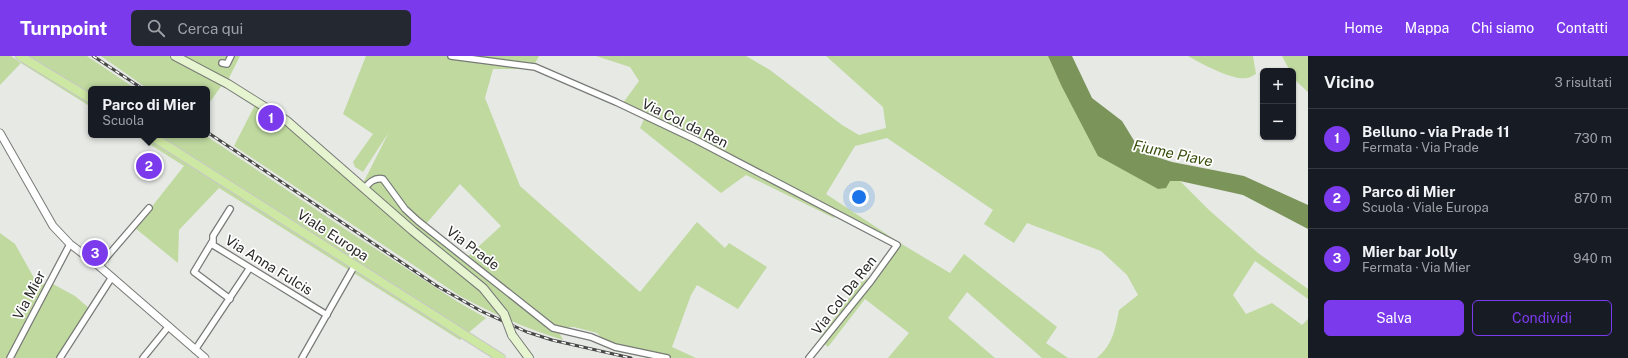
<!DOCTYPE html>
<html lang="it">
<meta charset="utf-8">
<style>
body{margin:0;font-family:"Public Sans",sans-serif;background:#242831;color:#f1f3f6}
.controls{position:absolute;right:12px;top:12px;display:grid;overflow:hidden;border-radius:6px;box-shadow:0 1px 3px #0004}
.controls button{width:36px;height:36px;display:grid;place-items:center;padding:0;border:0;border-bottom:1px solid #363941;background:#171b24;color:#f1f3f6;font:20px sans-serif}
.you{position:absolute;left:859px;top:141px;width:14px;height:14px;margin:-10px;border:3px solid #fff;border-radius:50%;background:#1a73e8;box-shadow:0 0 0 6px #1a73e833}
.badge{display:grid;place-items:center;width:26px;height:26px;border-radius:50%;background:#7c3aed;color:#fff;font-size:13px;font-weight:700}
.pin{position:absolute;translate:-50% -50%;border:2px solid #fff;box-shadow:0 1px 4px #0006}
.popup{position:absolute;left:88px;top:30px;width:122px;height:52px;box-sizing:border-box;display:grid;place-content:center;border-radius:6px;background:#171b24;filter:drop-shadow(0 1px 3px #0005);font-size:13px;white-space:nowrap;color:#9ea1a6}
.popup b{font-size:15px;color:#f1f3f6}
.popup::after{content:'';position:absolute;left:50%;top:100%;margin-left:-8px;border:8px solid transparent;border-top-color:#171b24}
.list{margin:0;padding:0;list-style:none}
h2{display:flex;justify-content:space-between;align-items:center;height:52px;margin:0;padding:0 16px;font-size:17px}
h2 small{font-size:13px;font-weight:400;color:#9ea1a6}
.list li{display:grid;grid-template-columns:26px 1fr auto;gap:12px;align-items:center;box-sizing:border-box;height:60px;padding:0 16px;border-top:1px solid #363941}
.list b{display:block;font-size:15px;white-space:nowrap}
.list p{margin:0;font-size:13px;white-space:nowrap;color:#9ea1a6}
.list em{font-size:13px;font-style:normal;color:#9ea1a6}
.actions{display:flex;gap:8px;padding:12px 16px}
.actions a{flex:1;padding:9px 0;border:1px solid #7c3aed;border-radius:6px;text-align:center;font-size:14px;color:#7c3aed}
.actions .main{background:#7c3aed;color:#fff}
.icon{flex:none;width:22px;height:22px;fill:none;stroke:currentColor;stroke-width:2;stroke-linecap:round;stroke-linejoin:round}
.map{position:relative;flex:none;width:1308px;height:302px;overflow:hidden}
header{display:flex;align-items:center;gap:24px;box-sizing:border-box;height:56px;padding:0 20px;background:#7c3aed;color:#fff}
header strong{font-size:19px}
nav{display:flex;gap:22px;margin-inline-start:auto;font-size:14px}
.search{width:280px;height:36px;background:#242831;display:flex;align-items:center;gap:10px;box-sizing:border-box;padding:0 14px;border-radius:6px;color:#9ea1a6;font-size:15px}
main{display:flex}
aside{flex:1;background:#171b24}
.map>svg:first-child{display:block}
.green{fill:#bfd99f;fill-rule:evenodd}
.water{fill:#7b945a}
.lines{fill:none;stroke-linecap:round;stroke-linejoin:round}
.minor-casing{stroke:#787a77;stroke-width:8}
.tertiary-casing{stroke:#787a77;stroke-width:9}
.secondary-casing{stroke:#787a77;stroke-width:10}
.primary-casing{stroke:#c7c7c7;stroke-width:10}
.minor{stroke:#fff;stroke-width:5.5}
.tertiary{stroke:#fff;stroke-width:7}
.secondary{stroke:#e6f4d0;stroke-width:8}
.primary{stroke:#cde8a2;stroke-width:8}
.rail-casing{stroke:#484847;stroke-width:3}
.rail{stroke:#fff;stroke-width:1.5;stroke-dasharray:4.5;stroke-linecap:butt}
.secondary-bridge-casing{stroke:#787a77;stroke-width:10;stroke-linecap:butt}
.secondary-bridge{stroke:#e6f4d0;stroke-width:8}
.labels{text-anchor:middle;dominant-baseline:central;stroke-width:3.5;stroke-linejoin:round;paint-order:stroke}
.street-label{font-size:14px;fill:#282827;stroke:#fff}
.water-label{font-size:15px;font-style:italic;fill:#39500e;stroke:#fff}
</style>
<header>
<strong>Turnpoint</strong>
<div class="search"><svg class="icon" aria-label="search" viewBox="0 0 24 24"><circle cx="10" cy="10" r="6"/><path d="M15 15l6 6"/></svg>Cerca qui</div>
<nav><a>Home</a><a>Mappa</a><a>Chi siamo</a><a>Contatti</a></nav>
</header>
<main>
<div class="map">
<svg width="1308" height="302" viewBox="0 0 1308 302">
<rect width="100%" height="100%" fill="#e7e9e5"/>
<!-- green -->
<g class="green">
<path d="M0,0H11L21,7L25,0H87L136,33H91V51L21,7L0,29Z"/>
<path d="M101,0H240L225,30L222,29L207,50V33H148Z"/>
<path d="M366,0H539L532,13H493L485,42L520,130L640,236L697,166L725,192L729,187L767,211L738,253L697,229L691,239L672,291L696,302H649L614,295L597,277L574,271L557,272L563,284C527,273 493,258 460,240L234,90L256,47L292,73L360,133L389,76L363,116L355,111L353,106L373,78L343,58ZM460,128L501,170L467,201L426,168Z"/>
<path d="M596,0H746L770,14L842,69L859,79L886,72L883,51L826,0H1048L1061,29L1142,124L1158,133L1170,125H1180L1209,154L1258,197L1308,233V243L1255,205L1233,239L1246,258L1272,247L1302,269L1308,263V302H1097C1113,288 1115,274 1119,254L1138,239L1127,219L1101,195L1027,167L1014,187L984,168L993,154L887,82L855,90L826,138L900,187L950,217L964,198L1057,271L1046,287L1068,302H1042L967,236L948,262L995,302H888L909,277L865,243L828,291L819,283L860,227L880,215L897,191L837,157L834,162L746,119L721,137L640,72L644,63L620,51L639,25L630,11Z"/>
<path d="M1188,0H1253L1256,18C1253,19 1250,22 1247,22C1233,25 1200,7 1188,0Z"/>
<path d="M1282,0H1308V36L1294,23L1293,15H1290Z"/>
<path d="M135,79H205L348,175L458,246L486,262L460,284L219,132L179,174L178,207L135,172L184,110Z"/>
<path d="M0,177L15,188L38,229L51,227L75,240L90,253L57,302H0Z"/>
</g>
<!-- water -->
<path class="water" d="M1048,0H1072L1092,42L1122,65L1141,96L1172,106L1244,120L1308,149V173L1243,139L1180,125H1170L1166,132L1158,133L1098,100L1061,29Z"/>
<g class="lines">
<defs>
<g id="minor">
<path d="M451,0L535,11L616,46L696,84L897,189L871,225L809,302"/>
<path d="M222,7L227,8L231,0"/>
<path d="M364,133C369,127 374,121 383,123L405,153L418,165L553,272L591,281L615,291L667,302"/>
<path d="M230,153L213,180V189L327,259"/>
<path d="M212,186L194,216L230,243"/>
<path d="M99,210L149,152"/>
<path d="M195,294L249,213"/>
<path d="M10,302L70,188"/>
<path d="M60,302L112,221"/>
<path d="M143,302L169,270"/>
<path d="M302,302L355,209"/>
</g>
<path id="tertiary" d="M0,77L53,170L70,188L99,210L205,302"/>
<g id="secondary">
<path d="M175,0L228,28L287,65L413,175L483,232L504,258"/>
<path d="M512,279L529,302"/>
</g>
<g id="primary">
<path d="M20,0L91,43"/>
<path d="M150,79L501,302"/>
</g>
</defs>
<!-- minor casing -->
<use href="#minor" class="minor-casing"/>
<!-- tertiary casing -->
<use href="#tertiary" class="tertiary-casing"/>
<!-- secondary casing -->
<use href="#secondary" class="secondary-casing"/>
<!-- primary casing -->
<use href="#primary" class="primary-casing"/>
<!-- minor -->
<use href="#minor" class="minor"/>
<!-- tertiary -->
<use href="#tertiary" class="tertiary"/>
<!-- secondary -->
<use href="#secondary" class="secondary"/>
<!-- primary -->
<use href="#primary" class="primary"/>
<defs>
<g id="rail">
<path d="M93,0L143,33"/>
<path d="M207,76L437,230L481,255L527,276L552,284L631,302"/>
</g>
</defs>
<!-- rail casing -->
<use href="#rail" class="rail-casing"/>
<!-- rail -->
<use href="#rail" class="rail"/>
<defs>
<path id="secondary-bridge" d="M504,258L512,279"/>
</defs>
<!-- secondary-bridge casing -->
<use href="#secondary-bridge" class="secondary-bridge-casing"/>
<!-- secondary-bridge -->
<use href="#secondary-bridge" class="secondary-bridge"/>
</g>
<g class="labels">
<!-- street labels -->
<g class="street-label">
<text transform="translate(685 67) rotate(26)">Via Col da Ren</text>
<text transform="translate(333 179) rotate(33)">Viale Europa</text>
<text transform="translate(473 192) rotate(37)">Via Prade</text>
<text transform="translate(269 209) rotate(32)">Via Anna Fulcis</text>
<text transform="translate(29 239) rotate(-62)">Via Mier</text>
<text transform="translate(844 239) rotate(-52)">Via Col Da Ren</text>
</g>
<!-- water labels -->
<g class="water-label">
<text transform="translate(1173 97) rotate(12)">Fiume Piave</text>
</g>
</g>
</svg>
<div class="controls">
<button>+</button>
<button>−</button>
</div>
<div class="you"></div>
<div class="pin badge" style="left:271px;top:62px">1</div>
<div class="pin badge" style="left:149px;top:110px">2</div>
<div class="popup"><b>Parco di Mier</b>Scuola</div>
<div class="pin badge" style="left:95px;top:197px">3</div>
</div>
<aside>
<h2>Vicino<small>3 risultati</small></h2>
<ul class="list">
<li><span class="badge">1</span><div><b>Belluno - via Prade 11</b><p>Fermata · Via Prade</p></div><em>730 m</em></li>
<li><span class="badge">2</span><div><b>Parco di Mier</b><p>Scuola · Viale Europa</p></div><em>870 m</em></li>
<li><span class="badge">3</span><div><b>Mier bar Jolly</b><p>Fermata · Via Mier</p></div><em>940 m</em></li>
</ul>
<div class="actions"><a class="main">Salva</a><a>Condividi</a></div>
</aside>
</main>
